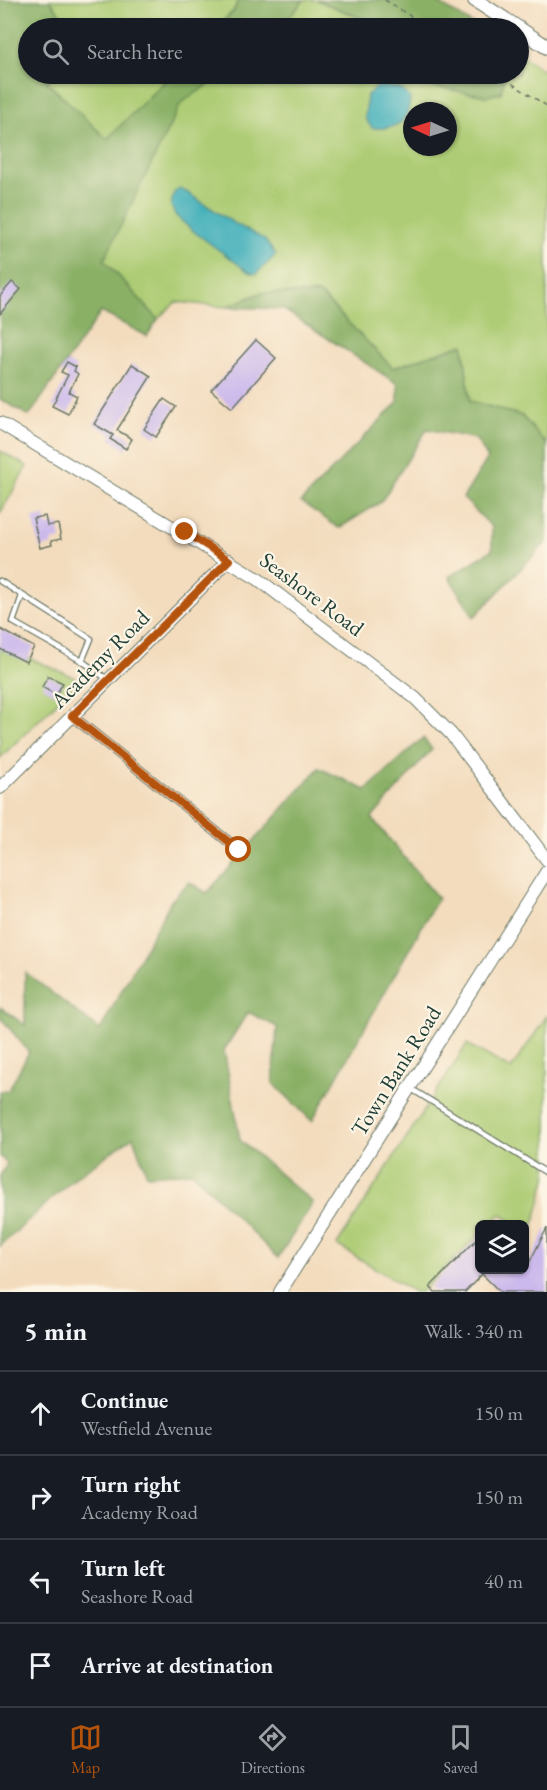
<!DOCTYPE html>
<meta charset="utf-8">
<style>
body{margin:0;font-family:"EB Garamond",serif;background:#20242c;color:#f1f3f6}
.controls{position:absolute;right:18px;bottom:18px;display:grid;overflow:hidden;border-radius:9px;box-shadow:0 2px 4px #0004}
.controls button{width:54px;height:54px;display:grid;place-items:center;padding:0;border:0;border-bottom:2px solid #363941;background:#171b24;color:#f1f3f6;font:30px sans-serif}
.compass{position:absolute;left:403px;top:102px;width:54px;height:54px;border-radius:50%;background:#171b24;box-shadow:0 2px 4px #0004;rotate:274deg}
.stop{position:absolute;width:18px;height:18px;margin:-14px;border:4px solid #b45309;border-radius:50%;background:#fff}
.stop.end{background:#b45309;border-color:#fff;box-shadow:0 2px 6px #0008}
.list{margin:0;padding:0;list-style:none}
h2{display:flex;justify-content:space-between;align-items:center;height:78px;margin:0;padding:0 24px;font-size:26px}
h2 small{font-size:20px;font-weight:400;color:#9ea1a6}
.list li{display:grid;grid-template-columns:39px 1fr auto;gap:18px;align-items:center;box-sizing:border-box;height:84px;padding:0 24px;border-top:2px solid #363941}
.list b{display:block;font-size:22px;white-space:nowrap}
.list p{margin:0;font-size:20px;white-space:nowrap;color:#9ea1a6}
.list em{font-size:20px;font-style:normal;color:#9ea1a6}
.icon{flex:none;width:33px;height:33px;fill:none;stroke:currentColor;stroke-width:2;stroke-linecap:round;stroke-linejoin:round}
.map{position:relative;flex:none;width:547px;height:1292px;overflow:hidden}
.search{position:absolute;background:#171b24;box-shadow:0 2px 4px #0004;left:18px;right:18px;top:18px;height:66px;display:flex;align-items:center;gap:15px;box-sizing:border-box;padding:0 21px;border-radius:33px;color:#9ea1a6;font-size:22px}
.sheet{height:414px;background:#171b24}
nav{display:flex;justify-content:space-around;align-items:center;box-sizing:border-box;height:84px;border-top:2px solid #363941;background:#171b24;font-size:16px;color:#9ea1a6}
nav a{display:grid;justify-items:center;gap:3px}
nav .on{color:#b45309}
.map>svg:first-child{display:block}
.green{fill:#adcc74;stroke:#668454;stroke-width:1.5;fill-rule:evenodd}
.forest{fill:#8ab066;stroke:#54764d;stroke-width:1.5}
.water{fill:#3fafba;stroke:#2f7677;stroke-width:1.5}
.building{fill:#cbb8ec}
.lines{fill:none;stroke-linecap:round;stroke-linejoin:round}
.lane-casing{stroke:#697564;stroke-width:7}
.street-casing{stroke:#697564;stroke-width:11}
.secondary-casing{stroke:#697564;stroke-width:14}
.primary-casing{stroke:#697564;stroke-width:16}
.path{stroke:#697564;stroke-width:1.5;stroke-dasharray:4.5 4.5;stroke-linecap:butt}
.lane{stroke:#fff;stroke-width:4.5}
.street{stroke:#fff;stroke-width:9}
.secondary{stroke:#fff;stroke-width:12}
.primary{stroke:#fff;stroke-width:14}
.route{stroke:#b45309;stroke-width:8}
.labels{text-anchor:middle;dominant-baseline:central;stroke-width:4.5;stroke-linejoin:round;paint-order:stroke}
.street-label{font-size:22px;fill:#1f3d34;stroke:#fcf5e5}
</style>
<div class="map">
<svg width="547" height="1292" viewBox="0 0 547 1292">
<rect width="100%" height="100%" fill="#fcf5e5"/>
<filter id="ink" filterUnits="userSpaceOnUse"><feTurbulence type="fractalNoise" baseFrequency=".0167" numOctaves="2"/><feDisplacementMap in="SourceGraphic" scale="12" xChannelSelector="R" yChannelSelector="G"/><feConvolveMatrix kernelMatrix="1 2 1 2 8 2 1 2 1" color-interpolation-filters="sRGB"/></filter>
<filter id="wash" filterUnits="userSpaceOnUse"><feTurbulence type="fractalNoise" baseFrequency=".008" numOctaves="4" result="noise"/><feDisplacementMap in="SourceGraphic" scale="24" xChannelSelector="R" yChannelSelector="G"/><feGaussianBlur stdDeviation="1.35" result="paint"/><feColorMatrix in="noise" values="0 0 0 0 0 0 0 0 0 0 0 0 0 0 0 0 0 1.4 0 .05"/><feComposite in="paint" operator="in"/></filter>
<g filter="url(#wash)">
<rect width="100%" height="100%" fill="#f3dcbd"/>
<!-- green -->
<g class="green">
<path d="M50,0H238L234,10L216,28H70Z"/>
<path d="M304,0H317L385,28H280Z"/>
<path d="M519,54L547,73V445L522,416L470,401L463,344L393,368L320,294L261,293L226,307L176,302L158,319L103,260L181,103L224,74H418L425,85L501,93L505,74H518ZM412,111H448V147H412Z"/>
<path d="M57,74H172L107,140L47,82Z"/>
<path d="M0,451L27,466L0,514Z"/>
<path d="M0,645L80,680L0,758Z"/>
<path d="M547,1016V1175L531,1236L525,1232L524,1224H515L501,1214L490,1224H480L479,1235L421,1292H414L337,1245L467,1044L511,1069Z"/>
</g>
<!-- forest -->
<g class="forest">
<path d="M0,0H50L70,28H28V74H57L47,82L107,139L172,74H224L181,103L104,260L158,319L147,336L101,312L29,416L0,399Z"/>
<path d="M238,0H304L280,28H216L234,11Z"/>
<path d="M317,0H434L479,28H385Z"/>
<path d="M418,74H505L501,93L486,96L424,85Z"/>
<path d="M261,293L320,294L393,368L463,344L470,401L522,416L547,445V542L474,617L449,577L492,550V527L463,498L488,458L476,439L427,429L381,502L339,528L301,502L398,402V384L283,309L226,307Z"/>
<path d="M423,738L432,749L372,818L438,898L312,1121L273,1083L277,1027L248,1012L224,1050L240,1140L313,1203L278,1258L192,1172L147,1175L133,1137L77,1176L0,1246V1176L7,1164L0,1156V1091H8L29,1052L0,1017V1007L25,1025V972L100,1030L171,901L189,882L207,893L319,768L366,790Z"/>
</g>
<!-- water -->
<g class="water">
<path d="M380,85L401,89L410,98C409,123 395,130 372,128L365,118L367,95Z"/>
<path d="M180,188L232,222L264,239L276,255L256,274L249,272L193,231L176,216L171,206L174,193Z"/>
</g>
<g id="blocks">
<!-- building -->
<g class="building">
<path d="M12,282L21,289L0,314V296Z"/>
<path d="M256,340L276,358L232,408L211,390Z"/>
<path d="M67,362L76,367L74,371L78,374L69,392L77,396L68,414L52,406L68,375L61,372Z"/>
<path d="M132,364L151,376L117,430L132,439L126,449L110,439L113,435L94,424Z"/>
<path d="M164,399L176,407L156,437L144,429Z"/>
<path d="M45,516L47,526L58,524L61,539L51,541L52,545L40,548L33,518Z"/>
<path d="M0,629L34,647L26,662L0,649Z"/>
<path d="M48,676L63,683L56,695L42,687Z"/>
<path d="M547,1228V1292H500L482,1274L465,1292H435L430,1287L480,1236V1269H526Z"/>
</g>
</g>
</g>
<g filter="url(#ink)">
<use href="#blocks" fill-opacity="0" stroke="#697564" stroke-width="1.5"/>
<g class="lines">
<defs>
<g id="lane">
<path d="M0,581L91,639L82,661"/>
<path d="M22,596L13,622L82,661L107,679"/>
<path d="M410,1088L547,1173"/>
</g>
<path id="street" d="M72,716L239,850"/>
<g id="secondary">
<path d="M0,423L258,579L415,698L451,734L547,860"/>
<path d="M0,788L229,560"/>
<path d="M280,1292L547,871"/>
</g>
<path id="primary" d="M475,0L547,47"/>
</defs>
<!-- lane casing -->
<use href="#lane" class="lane-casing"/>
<!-- street casing -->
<use href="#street" class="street-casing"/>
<!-- secondary casing -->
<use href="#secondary" class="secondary-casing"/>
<!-- primary casing -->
<use href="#primary" class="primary-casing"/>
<!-- path -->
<g class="path">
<path d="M385,0L429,28"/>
<path d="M497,74L547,106"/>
</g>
<!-- lane -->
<use href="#lane" class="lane"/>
<!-- street -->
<use href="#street" class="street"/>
<!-- secondary -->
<use href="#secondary" class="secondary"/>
<!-- primary -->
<use href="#primary" class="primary"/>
</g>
</g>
<g class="lines" filter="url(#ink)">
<!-- route -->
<path class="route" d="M185,532L229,560L72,716L239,850"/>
</g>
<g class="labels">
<!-- street labels -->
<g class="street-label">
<text transform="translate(312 594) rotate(37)">Seashore Road</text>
<text transform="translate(100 659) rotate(-45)">Academy Road</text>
<text transform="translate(396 1071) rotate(-58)">Town Bank Road</text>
</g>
</g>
</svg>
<div class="controls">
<button><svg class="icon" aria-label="layers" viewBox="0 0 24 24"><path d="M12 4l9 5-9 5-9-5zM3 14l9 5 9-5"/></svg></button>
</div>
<svg class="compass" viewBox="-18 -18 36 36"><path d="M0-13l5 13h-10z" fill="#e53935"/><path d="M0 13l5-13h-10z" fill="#9ea1a6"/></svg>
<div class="stop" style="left:239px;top:850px"></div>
<div class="stop end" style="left:185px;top:532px"></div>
<div class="search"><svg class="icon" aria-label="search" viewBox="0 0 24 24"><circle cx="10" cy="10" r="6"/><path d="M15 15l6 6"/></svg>Search here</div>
</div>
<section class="sheet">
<h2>5 min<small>Walk · 340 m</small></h2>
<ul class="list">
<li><svg class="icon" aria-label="ahead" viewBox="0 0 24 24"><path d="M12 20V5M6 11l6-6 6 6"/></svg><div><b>Continue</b><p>Westfield Avenue</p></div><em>150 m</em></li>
<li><svg class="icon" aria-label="right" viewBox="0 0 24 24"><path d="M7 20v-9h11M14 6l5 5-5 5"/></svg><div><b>Turn right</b><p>Academy Road</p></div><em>150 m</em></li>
<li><svg class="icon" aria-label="left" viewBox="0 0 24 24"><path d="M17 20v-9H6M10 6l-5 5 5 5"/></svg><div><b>Turn left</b><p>Seashore Road</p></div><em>40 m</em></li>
<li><svg class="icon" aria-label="arrive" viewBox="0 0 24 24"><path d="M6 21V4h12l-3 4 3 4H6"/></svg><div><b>Arrive at destination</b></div></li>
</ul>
</section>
<nav>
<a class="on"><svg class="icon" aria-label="map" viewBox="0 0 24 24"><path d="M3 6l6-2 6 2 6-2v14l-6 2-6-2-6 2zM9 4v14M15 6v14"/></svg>Map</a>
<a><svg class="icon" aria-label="directions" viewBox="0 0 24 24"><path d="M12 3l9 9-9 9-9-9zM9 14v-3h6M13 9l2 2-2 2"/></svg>Directions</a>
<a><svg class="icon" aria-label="saved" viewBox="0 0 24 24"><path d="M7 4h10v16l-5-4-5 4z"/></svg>Saved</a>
</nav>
